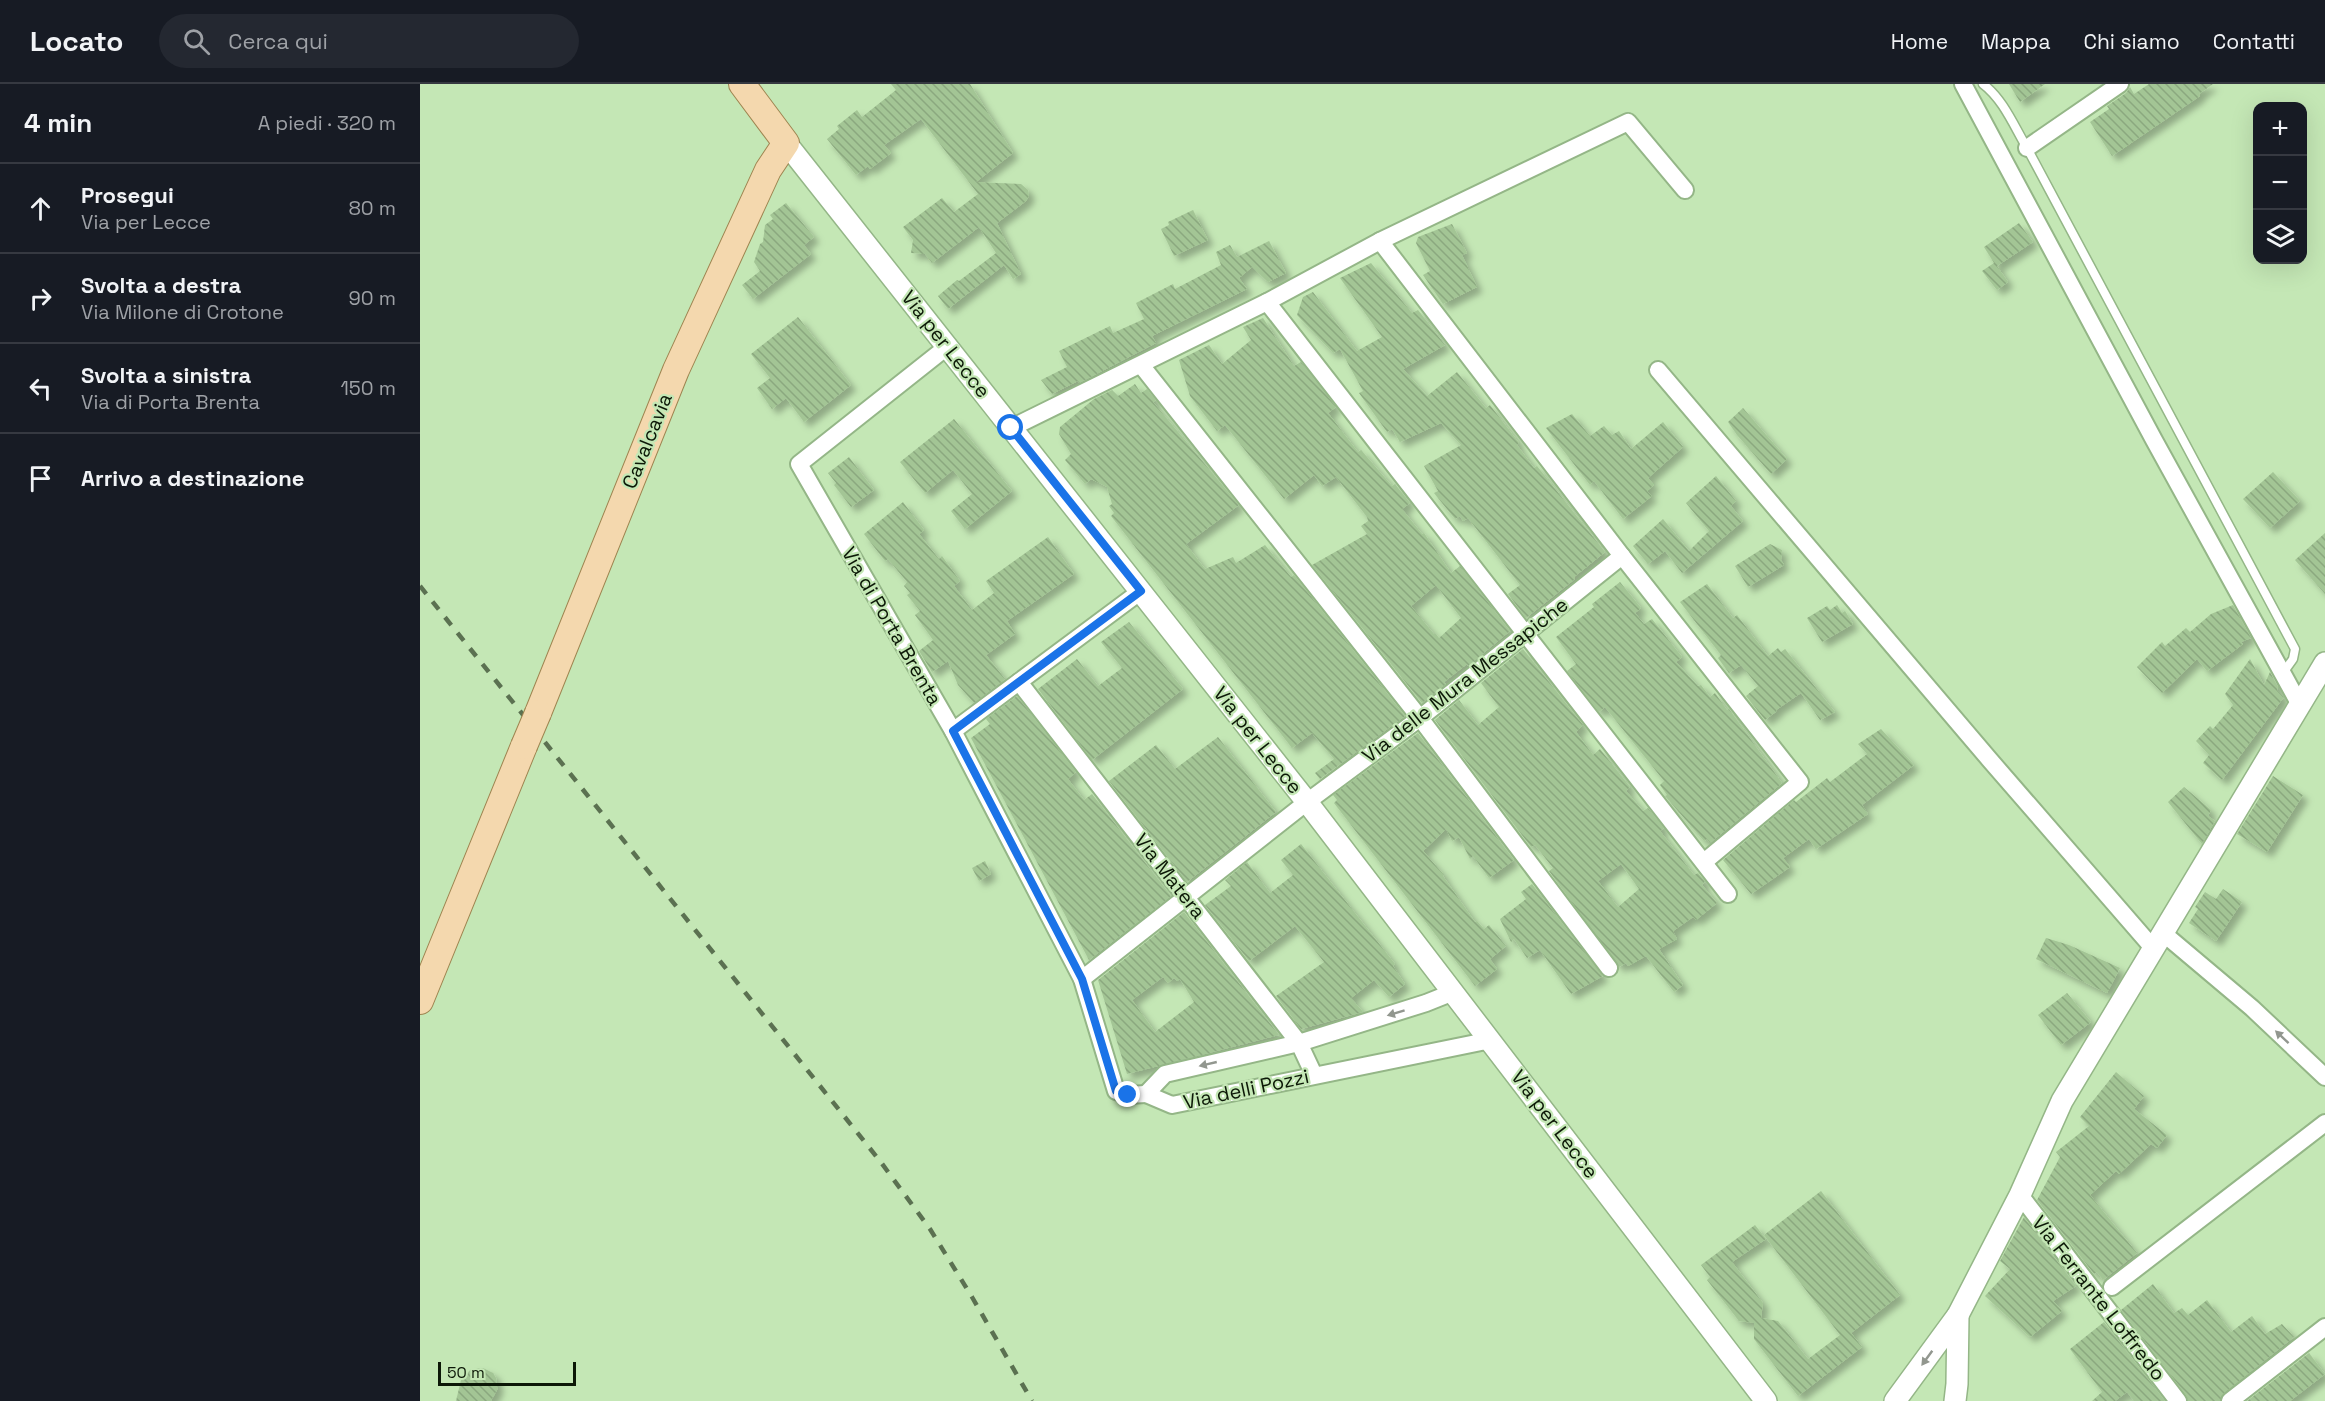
<!DOCTYPE html>
<html lang="it">
<meta charset="utf-8">
<style>
body{margin:0;font-family:"Space Grotesk",sans-serif;background:#242831;color:#f1f3f6}
.controls{position:absolute;right:18px;top:18px;display:grid;overflow:hidden;border-radius:12px;box-shadow:0 6px 24px #0002}
.controls button{width:54px;height:54px;display:grid;place-items:center;padding:0;border:0;border-bottom:2px solid #363941;background:#171b24;color:#f1f3f6;font:30px sans-serif}
.scale{position:absolute;left:18px;bottom:15px;width:138px;box-sizing:border-box;padding-left:6px;border:3px solid #0c1807;border-top:0;font-size:16px;line-height:21px;white-space:nowrap;color:#0c1807;-webkit-text-stroke:4px #c4e7b5;paint-order:stroke}
.stop{position:absolute;width:18px;height:18px;margin:-14px;border:4px solid #1a73e8;border-radius:50%;background:#fff}
.stop.end{background:#1a73e8;border-color:#fff;box-shadow:0 2px 6px #0008}
.list{margin:0;padding:0;list-style:none}
h2{display:flex;justify-content:space-between;align-items:center;height:78px;margin:0;padding:0 24px;font-size:26px}
h2 small{font-size:20px;font-weight:400;color:#9ea1a6}
.list li{display:grid;grid-template-columns:39px 1fr auto;gap:18px;align-items:center;box-sizing:border-box;height:90px;padding:0 24px;border-top:2px solid #363941}
.list b{display:block;font-size:22px;white-space:nowrap}
.list p{margin:0;font-size:20px;white-space:nowrap;color:#9ea1a6}
.list em{font-size:20px;font-style:normal;color:#9ea1a6}
.icon{flex:none;width:33px;height:33px;fill:none;stroke:currentColor;stroke-width:2;stroke-linecap:round;stroke-linejoin:round}
.map{position:relative;flex:none;width:1905px;height:1317px;overflow:hidden}
header{display:flex;align-items:center;gap:36px;box-sizing:border-box;height:84px;padding:0 30px;background:#171b24;border-bottom:2px solid #363941}
header strong{font-size:28px}
nav{display:flex;gap:33px;margin-inline-start:auto;font-size:21px}
.search{width:420px;height:54px;background:#242831;display:flex;align-items:center;gap:15px;box-sizing:border-box;padding:0 21px;border-radius:33px;color:#9ea1a6;font-size:22px}
main{display:flex}
aside{flex:1;background:#171b24}
.map>svg:first-child{display:block}
.building{fill:url(#building-back-hatch);fill-rule:evenodd;filter:url(#shadow)}
.lines{fill:none;stroke-linecap:round;stroke-linejoin:round}
.service-casing{stroke:#94b687;stroke-width:11}
.minor-casing{stroke:#94b687;stroke-width:20}
.tertiary-casing{stroke:#94b687;stroke-width:24}
.primary-casing{stroke:#9e8450;stroke-width:28}
.service{stroke:#fff;stroke-width:8}
.minor{stroke:#fff;stroke-width:16}
.tertiary{stroke:#fff;stroke-width:21}
.primary{stroke:#f4d8ae;stroke-width:26}
.rail{stroke:#5b7151;stroke-width:4.5;stroke-dasharray:10 10;stroke-linecap:butt}
.primary-bridge-casing{stroke:#9e8450;stroke-width:28;stroke-linecap:butt}
.primary-bridge{stroke:#f4d8ae;stroke-width:26}
.oneway{fill:#92978f}
.route{stroke:#1a73e8;stroke-width:8}
.labels{text-anchor:middle;dominant-baseline:central;stroke-width:4.5;stroke-linejoin:round;paint-order:stroke}
.street-label{font-size:20px;fill:#0c1807;stroke:#c4e7b5}
</style>
<header>
<strong>Locato</strong>
<div class="search"><svg class="icon" aria-label="search" viewBox="0 0 24 24"><circle cx="10" cy="10" r="6"/><path d="M15 15l6 6"/></svg>Cerca qui</div>
<nav><a>Home</a><a>Mappa</a><a>Chi siamo</a><a>Contatti</a></nav>
</header>
<main>
<aside>
<h2>4 min<small>A piedi · 320 m</small></h2>
<ul class="list">
<li><svg class="icon" aria-label="ahead" viewBox="0 0 24 24"><path d="M12 20V5M6 11l6-6 6 6"/></svg><div><b>Prosegui</b><p>Via per Lecce</p></div><em>80 m</em></li>
<li><svg class="icon" aria-label="right" viewBox="0 0 24 24"><path d="M7 20v-9h11M14 6l5 5-5 5"/></svg><div><b>Svolta a destra</b><p>Via Milone di Crotone</p></div><em>90 m</em></li>
<li><svg class="icon" aria-label="left" viewBox="0 0 24 24"><path d="M17 20v-9H6M10 6l-5 5 5 5"/></svg><div><b>Svolta a sinistra</b><p>Via di Porta Brenta</p></div><em>150 m</em></li>
<li><svg class="icon" aria-label="arrive" viewBox="0 0 24 24"><path d="M6 21V4h12l-3 4 3 4H6"/></svg><div><b>Arrivo a destinazione</b></div></li>
</ul>
</aside>
<div class="map">
<svg width="1905" height="1317" viewBox="0 0 1905 1317">
<defs>
<pattern id="building-back-hatch" width="6" height="6" patternUnits="userSpaceOnUse" patternTransform="scale(1.5)"><rect width="6" height="6" fill="#a3c595"/><path d="M-1 5l2 2M0 0l6 6M5-1l2 2" fill="none" stroke="#8ba87f"/></pattern>
<filter id="shadow"><feDropShadow dx="5.5" dy="5.5" stdDeviation="3" flood-color="#0004"/></filter>
</defs>
<rect width="100%" height="100%" fill="#c4e7b5"/>
<!-- building -->
<g class="building">
<path d="M471,0H550L593,69L556,98L601,100L608,106L609,112L606,117L577,139L601,190L593,195L584,181L528,225L518,212L537,196L539,197L576,169L559,143L512,179L505,170L491,169L493,156L483,143L522,114L534,128L558,110L501,35L464,61L471,69L450,85L448,82L436,91L407,55L419,45L417,42L437,26L442,33L476,6Z"/>
<path d="M1589,0H1625L1600,18Z"/>
<path d="M1729,0H1793L1779,10L1780,12L1692,72L1670,38L1689,25L1687,22L1706,9L1710,3L1714,10Z"/>
<path d="M366,119L394,153L384,161L391,170L333,215L322,201L340,187L334,178L340,160L343,158L345,141L353,135L350,131Z"/>
<path d="M773,126L788,156L754,172L741,145L749,141L748,138Z"/>
<path d="M1599,139L1613,158L1577,182L1588,198L1577,206L1562,187L1574,179L1564,163Z"/>
<path d="M1032,140L1047,169L1042,171L1057,203L1023,220L1003,191L1010,187L996,159L998,153Z"/>
<path d="M849,157L866,189L848,198L832,183L819,194L827,205L732,252L736,259L659,299L658,297L632,310L621,296L647,283L639,267L690,242L693,249L724,235L716,219L753,200L755,205L801,181L796,168L810,161L817,173Z"/>
<path d="M951,179L992,229L998,226L1025,261L983,285L1007,312L1037,288L1066,324L1070,321L1099,359L1097,361L1114,384L1117,382L1185,468L1154,493L1155,495L1106,534L1088,510L1100,501L1048,434L1043,437L1040,432L1035,435L1014,409L1018,407L1004,382L1041,361L1021,339L980,358L972,345L967,348L939,309L943,307L920,265L913,269L877,231L883,213L893,208L937,267L962,253L920,194Z"/>
<path d="M378,233L431,301L384,338L366,314L352,325L337,304L350,294L331,270Z"/>
<path d="M843,234L874,282L881,278L916,323L908,329L938,368L941,366L972,402L975,400L990,419L982,425L1002,450L1004,449L1031,489L1040,482L1090,547L1048,582L1047,580L1024,598L1026,600L1002,619L892,481L947,450L941,442L948,437L947,433L916,393L902,402L894,391L864,415L805,341L797,347L770,312L759,276L789,261L802,280L831,256L823,243ZM1016,501L1041,534L1019,554L1016,550H1014L991,522Z"/>
<path d="M715,300L721,309L727,305L736,316L733,318L819,421L766,460L785,485L813,473L816,479L845,461L871,493L874,491L985,632L900,695L895,689L914,675L892,649L872,664L691,432L694,429L689,422L692,420L687,403L671,395L665,400L645,376L651,370L639,350L640,343L674,315L692,306L698,312Z"/>
<path d="M1323,324L1367,375L1351,390L1317,351L1308,338Z"/>
<path d="M1152,330L1170,352L1184,342L1192,351L1199,347L1211,365L1243,338L1263,363L1228,394L1234,401L1227,407L1232,412L1203,435L1174,397L1170,401L1126,344Z"/>
<path d="M534,335L592,407L545,445L531,427L552,410L533,386L505,409L480,378Z"/>
<path d="M429,373L454,406L431,423L414,401L416,399L408,389Z"/>
<path d="M1853,388L1880,417L1850,444L1823,415Z"/>
<path d="M1296,392L1316,417L1311,422L1323,437L1262,489L1245,467L1228,480L1213,462L1243,435L1269,467L1289,447L1266,419Z"/>
<path d="M483,418L504,446L499,450L519,475L522,472L540,497L534,502L552,526L574,509L566,497L628,453L654,490L587,537L595,550L566,571L585,595L554,619L538,601L528,577L512,588L499,567L513,556L495,531L500,527L487,511L490,509L484,502L487,498L468,475L465,477L444,450Z"/>
<path d="M1905,449V510L1875,476Z"/>
<path d="M1350,460L1362,466L1361,476L1364,481L1328,503L1315,482Z"/>
<path d="M1200,498L1221,524L1215,529L1224,540L1232,535L1262,573L1256,578L1278,602L1281,601L1290,613L1295,609L1307,626L1309,625L1362,699L1290,759L1287,755L1284,757L1245,712L1247,711L1240,701L1244,697L1185,623L1179,628L1147,587L1156,580L1136,553L1174,523L1172,520Z"/>
<path d="M1287,500L1313,534L1317,531L1348,572L1358,564L1361,568L1365,565L1415,628L1400,636L1381,609L1356,626L1357,627L1345,636L1326,612L1338,602L1321,581L1309,589L1298,574L1301,571L1260,518Z"/>
<path d="M1417,521L1422,529L1425,527L1433,540L1402,558L1387,534L1407,522L1410,526Z"/>
<path d="M1813,521L1831,554L1821,558L1823,560L1787,587L1777,575L1742,609L1717,583L1742,558L1745,562L1766,544L1770,548L1791,530Z"/>
<path d="M709,538L763,605L672,676L618,605L657,575L678,602L702,584L681,558Z"/>
<path d="M1103,565L1163,641L1156,648L1173,671L1180,665L1210,703L1206,707L1223,727L1228,724L1244,744L1240,747L1274,791L1278,789L1285,797L1282,801L1297,819L1276,836L1273,833L1253,847L1257,855L1239,865L1263,901L1254,908L1226,872L1208,882L1206,879L1199,883L1129,787L1133,784L1115,761L1111,763L1015,636L1039,616L1058,641L1079,623L1061,599ZM1201,780L1219,805L1198,823L1178,797Z"/>
<path d="M1830,575L1844,601L1850,588L1858,603L1857,606L1864,613L1802,696L1783,679L1789,671L1776,657L1790,642L1793,645L1813,621L1805,610Z"/>
<path d="M597,612L656,688L648,695L664,716L672,710L751,812L669,876L551,654L570,640L566,635Z"/>
<path d="M1461,645L1494,681L1442,721L1448,730L1396,765L1389,755L1363,774L1370,783L1331,810L1303,776L1374,716L1376,718L1407,694L1410,698L1447,670L1438,660Z"/>
<path d="M998,649L1094,776L1069,794L1053,772L1050,775L1039,753L1032,757L1026,745L1003,767L1024,791L1023,792L1055,838L1057,837L1064,845L1069,841L1086,862L1070,875L1077,885L1055,902L914,719L917,716L913,711Z"/>
<path d="M798,653L856,728L767,798L689,697L736,661L755,685Z"/>
<path d="M1853,692L1883,711L1847,768L1817,750Z"/>
<path d="M1764,703L1791,726L1788,732L1795,737L1782,760L1748,718Z"/>
<path d="M881,760L975,880L973,882L985,900L969,913L954,896L931,914L943,928L881,945L856,912L904,878L875,842L829,877L785,821L811,802L805,796L827,778L850,809L873,791L861,776Z"/>
<path d="M565,777L571,790L559,797L552,784Z"/>
<path d="M1112,800L1183,892L1151,910L1120,866L1107,874L1094,855L1091,858L1080,835L1106,815L1101,808Z"/>
<path d="M1803,805L1822,818L1796,857L1769,839L1778,825L1775,823L1785,808L1796,815Z"/>
<path d="M764,828L859,951L707,990L678,896ZM743,893L748,899L754,894L757,897L760,895L774,918L735,948L712,916Z"/>
<path d="M1626,854L1649,861L1700,884L1687,909L1616,875Z"/>
<path d="M1647,909L1671,938L1641,961L1618,931Z"/>
<path d="M1696,988L1724,1012L1714,1025L1747,1051L1737,1064L1731,1060L1699,1090L1696,1087L1670,1111L1717,1169L1683,1196L1677,1188L1674,1190L1617,1116L1640,1073L1636,1068L1669,1042L1660,1033Z"/>
<path d="M1401,1107L1480,1211L1431,1249L1442,1263L1378,1312L1334,1255V1239L1319,1237L1287,1196L1290,1193L1281,1181L1335,1141L1346,1155L1312,1178L1343,1219L1341,1234L1358,1237L1388,1275L1420,1251L1344,1151Z"/>
<path d="M1604,1133L1656,1202L1633,1217L1642,1227L1610,1253L1565,1212L1590,1185L1580,1177Z"/>
<path d="M1733,1200L1754,1229L1762,1224L1768,1231L1787,1216L1811,1248L1832,1232L1845,1250L1862,1240L1874,1253L1804,1309L1800,1317H1768L1766,1311L1701,1226Z"/>
<path d="M1684,1238L1745,1317H1714L1707,1308L1695,1317H1672L1682,1308L1650,1265Z"/>
<path d="M1889,1269L1905,1290L1870,1317H1827Z"/>
<path d="M52,1284H63L73,1289L76,1294L78,1304L71,1317H36L41,1296Z"/>
</g>
<g class="lines">
<defs>
<path id="service" d="M1563,0C1583,15 1594,42 1607,64L1875,565L1873,575L1863,589"/>
<g id="minor">
<path d="M1543,0L1734,356L1880,621"/>
<path d="M1607,64L1700,0"/>
<path d="M960,157L1202,472L1380,698L1284,778"/>
<path d="M847,218L1308,810"/>
<path d="M528,262L379,380L533,647L662,895L696,1007L708,1011L726,1010"/>
<path d="M721,281L1000,634L1189,884"/>
<path d="M1238,286L1569,675L1733,864"/>
<path d="M591,344L847,218L960,157L1208,38L1265,106"/>
<path d="M599,598L879,959L894,991"/>
<path d="M533,647L721,507"/>
<path d="M1743,849L1832,924L1905,993"/>
<path d="M662,895L887,718L1000,634L1202,472"/>
<path d="M1031,909L1006,919L879,959L745,990L726,1010L752,1021L1071,956"/>
<path d="M1600,1111L1758,1317"/>
<path d="M1692,1203L1905,1039"/>
<path d="M1810,1317L1905,1243"/>
</g>
<g id="tertiary">
<path d="M366,59L887,718L1346,1317"/>
<path d="M1475,1317L1538,1231L1600,1111L1642,1017L1905,579"/>
<path d="M1535,1317L1537,1300L1538,1231"/>
</g>
<g id="primary">
<path d="M118,629L256,286L348,86L366,59L322,0"/>
<path d="M0,917L104,662"/>
</g>
</defs>
<!-- service casing -->
<use href="#service" class="service-casing"/>
<!-- minor casing -->
<use href="#minor" class="minor-casing"/>
<!-- tertiary casing -->
<use href="#tertiary" class="tertiary-casing"/>
<!-- primary casing -->
<use href="#primary" class="primary-casing"/>
<!-- service -->
<use href="#service" class="service"/>
<!-- minor -->
<use href="#minor" class="minor"/>
<!-- tertiary -->
<use href="#tertiary" class="tertiary"/>
<!-- primary -->
<use href="#primary" class="primary"/>
<!-- rail -->
<path class="rail" d="M0,502L460,1077L510,1145L552,1213L612,1317"/>
<defs>
<path id="primary-bridge" d="M104,662L118,629"/>
</defs>
<!-- primary-bridge casing -->
<use href="#primary-bridge" class="primary-bridge-casing"/>
<!-- primary-bridge -->
<use href="#primary-bridge" class="primary-bridge"/>
</g>
<!-- one-way arrows -->
<defs><path id="oneway-solid" d="M-6-.8H1V-3.2L6.5 0L1 3.2V.8H-6Z" transform="scale(1.5)"/></defs>
<g class="oneway">
<use href="#oneway-solid" transform="translate(976 929) rotate(163)"/>
<use href="#oneway-solid" transform="translate(1862 953) rotate(-137)"/>
<use href="#oneway-solid" transform="translate(788 980) rotate(167)"/>
<use href="#oneway-solid" transform="translate(1507 1274) rotate(126)"/>
</g>
<g class="lines">
<!-- route -->
<path class="route" d="M591,344L721,507L533,647L662,895L696,1007L708,1011"/>
</g>
<g class="labels">
<!-- street labels -->
<g class="street-label">
<text transform="translate(526 260) rotate(52)">Via per Lecce</text>
<text transform="translate(227 357) rotate(-68)">Cavalcavia</text>
<text transform="translate(472 542) rotate(60)">Via di Porta Brenta</text>
<text transform="translate(1045 596) rotate(-38)">Via delle Mura Messapiche</text>
<text transform="translate(838 656) rotate(52)">Via per Lecce</text>
<text transform="translate(750 792) rotate(52)">Via Matera</text>
<text transform="translate(826 1005) rotate(-12)">Via delli Pozzi</text>
<text transform="translate(1135 1040) rotate(53)">Via per Lecce</text>
<text transform="translate(1679 1214) rotate(52)">Via Ferrante Loffredo</text>
</g>
</g>
</svg>
<div class="controls">
<button>+</button>
<button>−</button>
<button><svg class="icon" aria-label="layers" viewBox="0 0 24 24"><path d="M12 4l9 5-9 5-9-5zM3 14l9 5 9-5"/></svg></button>
</div>
<div class="scale">50 m</div>
<div class="stop" style="left:591px;top:344px"></div>
<div class="stop end" style="left:708px;top:1011px"></div>
</div>
</main>
